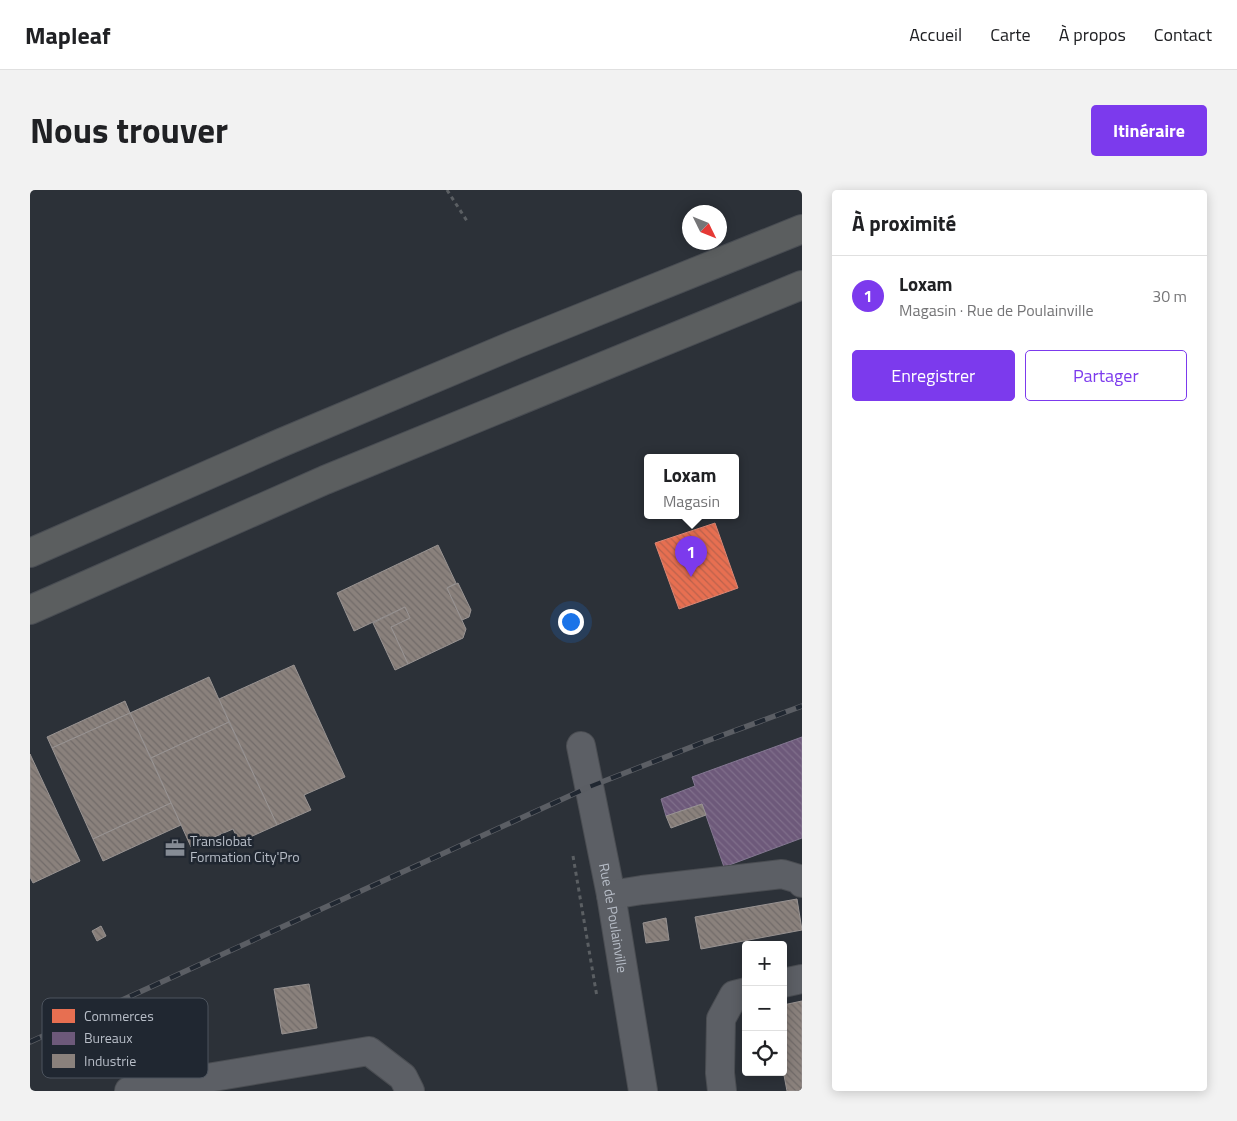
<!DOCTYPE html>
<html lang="fr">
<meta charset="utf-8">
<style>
body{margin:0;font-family:"Titillium Web",sans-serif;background:#f2f2f2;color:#202124}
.controls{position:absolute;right:15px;bottom:15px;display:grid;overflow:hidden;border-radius:5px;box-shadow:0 2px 12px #0003}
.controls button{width:45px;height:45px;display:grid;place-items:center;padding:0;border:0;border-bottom:1px solid #e0e0e0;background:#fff;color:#202124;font:25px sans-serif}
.compass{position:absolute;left:652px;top:15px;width:45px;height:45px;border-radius:50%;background:#fff;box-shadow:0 2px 12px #0003;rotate:133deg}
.you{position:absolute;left:540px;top:431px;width:18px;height:18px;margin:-12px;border:4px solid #fff;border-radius:50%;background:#1a73e8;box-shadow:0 0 0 8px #1a73e833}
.badge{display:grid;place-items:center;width:32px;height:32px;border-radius:50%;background:#7c3aed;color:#fff;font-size:16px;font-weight:700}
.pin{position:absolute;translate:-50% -41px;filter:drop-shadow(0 1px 2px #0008)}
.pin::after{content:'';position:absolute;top:26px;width:18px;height:15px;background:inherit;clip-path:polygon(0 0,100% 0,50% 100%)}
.popup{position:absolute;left:614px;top:264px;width:95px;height:65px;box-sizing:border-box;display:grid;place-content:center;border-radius:5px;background:#fff;filter:drop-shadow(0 1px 4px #0005);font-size:16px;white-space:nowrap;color:#757577}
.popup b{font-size:19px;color:#202124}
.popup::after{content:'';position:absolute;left:50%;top:100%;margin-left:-10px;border:10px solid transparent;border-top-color:#fff}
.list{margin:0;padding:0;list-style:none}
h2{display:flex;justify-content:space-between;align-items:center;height:65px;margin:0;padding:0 20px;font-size:21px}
h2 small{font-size:16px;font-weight:400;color:#757577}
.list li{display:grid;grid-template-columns:32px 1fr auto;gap:15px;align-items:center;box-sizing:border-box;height:80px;padding:0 20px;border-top:1px solid #e0e0e0}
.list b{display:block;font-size:19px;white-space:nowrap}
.list p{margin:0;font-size:16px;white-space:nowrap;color:#757577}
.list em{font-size:16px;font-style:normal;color:#757577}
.actions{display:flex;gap:10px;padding:15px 20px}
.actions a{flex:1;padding:11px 0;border:1px solid #7c3aed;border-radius:5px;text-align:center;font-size:18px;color:#7c3aed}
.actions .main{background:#7c3aed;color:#fff}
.icon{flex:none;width:28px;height:28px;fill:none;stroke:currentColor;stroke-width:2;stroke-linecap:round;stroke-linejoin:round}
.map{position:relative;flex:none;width:772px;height:901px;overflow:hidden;border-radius:5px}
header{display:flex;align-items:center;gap:30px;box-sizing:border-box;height:70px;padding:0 25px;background:#fff;border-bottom:1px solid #e0e0e0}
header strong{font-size:24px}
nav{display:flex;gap:28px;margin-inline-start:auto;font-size:18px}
.intro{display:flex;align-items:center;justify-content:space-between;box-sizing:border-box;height:120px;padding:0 30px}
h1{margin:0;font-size:35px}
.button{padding:12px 22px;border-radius:5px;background:#7c3aed;color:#fff;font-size:18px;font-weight:700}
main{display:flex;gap:30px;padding:0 30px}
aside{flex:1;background:#fff;border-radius:5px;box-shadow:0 2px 12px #0003}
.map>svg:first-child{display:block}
.shops{fill:url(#shops-back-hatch);stroke:#d98674}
.offices{fill:url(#offices-back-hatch);stroke:#837791}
.industry{fill:url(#industry-back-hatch);stroke:#989392}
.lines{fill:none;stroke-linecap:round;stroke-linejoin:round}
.minor-casing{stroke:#4a4d52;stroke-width:30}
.highway-casing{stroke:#494d53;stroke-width:30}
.path{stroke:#5b5f63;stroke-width:3;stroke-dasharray:4 4;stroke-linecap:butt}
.minor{stroke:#5c5f65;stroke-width:28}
.highway{stroke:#5b5e5f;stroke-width:28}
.rail-casing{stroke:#5b5e64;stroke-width:5.5}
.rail{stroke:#202731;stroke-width:4;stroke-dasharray:11;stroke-linecap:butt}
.labels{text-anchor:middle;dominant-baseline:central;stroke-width:5;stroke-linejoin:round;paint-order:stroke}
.poi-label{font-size:14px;fill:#b7bdc7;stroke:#202731;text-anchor:start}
.street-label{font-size:14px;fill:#b7bdc7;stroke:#202731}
.key{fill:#202731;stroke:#4d545e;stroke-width:1}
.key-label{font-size:14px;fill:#b7bdc7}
</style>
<header>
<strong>Mapleaf</strong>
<nav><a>Accueil</a><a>Carte</a><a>À propos</a><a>Contact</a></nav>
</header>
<div class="intro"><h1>Nous trouver</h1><a class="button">Itinéraire</a></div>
<main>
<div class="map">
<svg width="772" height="901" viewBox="0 0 772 901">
<defs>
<pattern id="shops-back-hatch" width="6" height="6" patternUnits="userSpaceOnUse" patternTransform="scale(1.25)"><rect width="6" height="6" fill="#e76f51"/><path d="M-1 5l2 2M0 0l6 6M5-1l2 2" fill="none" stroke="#bb624c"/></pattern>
<pattern id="offices-back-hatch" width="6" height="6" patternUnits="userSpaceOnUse" patternTransform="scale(1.25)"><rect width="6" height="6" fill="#6d597a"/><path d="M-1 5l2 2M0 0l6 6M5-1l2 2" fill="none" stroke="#806f8b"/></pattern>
<pattern id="industry-back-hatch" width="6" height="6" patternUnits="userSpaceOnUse" patternTransform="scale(1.25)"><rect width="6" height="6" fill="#8a817c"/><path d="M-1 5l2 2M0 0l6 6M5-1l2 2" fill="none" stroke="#716b69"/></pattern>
</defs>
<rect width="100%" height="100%" fill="#2c3138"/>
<!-- shops -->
<path class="shops" d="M685,333L708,398L649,419L625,353Z"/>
<!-- offices -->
<path class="offices" d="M772,547V648L694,677L672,614L636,626L631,609L665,596L662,587Z"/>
<!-- industry -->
<g class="industry">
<path d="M408,355L426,393L417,398L436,439L433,448L378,474L361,437L380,428L375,417L324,441L307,403Z"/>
<path d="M428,393L441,420L439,427L432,430L417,398Z"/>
<path d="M375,417L380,428L361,437L378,474L365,480L343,433Z"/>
<path d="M264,475L315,587L274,605L281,620L247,635L189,509Z"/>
<path d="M179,487L199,532L121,568L100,523Z"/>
<path d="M95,511L100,523L22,558L17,547Z"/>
<path d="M100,523L141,613L63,649L22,558Z"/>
<path d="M199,532L247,635L209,652L203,639L161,657L121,568Z"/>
<path d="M0,564L50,671L3,693L0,687Z"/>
<path d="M141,613L151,635L73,671L63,649Z"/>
<path d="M672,614L676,625L641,638L636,626Z"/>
<path d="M767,709L772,740L671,759L665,727Z"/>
<path d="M636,728L639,750L616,753L613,733Z"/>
<path d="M71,736L76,746L67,751L62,741Z"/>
<path d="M279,794L287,838L252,844L244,799Z"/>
<path d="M772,811V901H757L753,880V815Z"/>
<path d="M153,847L155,861L88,873L85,857Z"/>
</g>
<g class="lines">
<defs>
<g id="minor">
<path id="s1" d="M551,556L581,705L613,901"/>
<path d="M581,705L612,700L752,684L769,689L772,693"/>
<path d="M753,793L772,789"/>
<path d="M99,901L339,861L373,887L380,901"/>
<path d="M692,901L690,883L691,829L704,805L716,802"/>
</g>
<g id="highway">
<path d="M0,363L253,252L486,154L772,39"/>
<path d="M0,420L295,290L772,95"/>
</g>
</defs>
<!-- minor casing -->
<use href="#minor" class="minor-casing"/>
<!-- highway casing -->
<use href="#highway" class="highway-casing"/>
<!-- path -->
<g class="path">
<path d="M417,0L437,31"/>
<path d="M543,666L567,807"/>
</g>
<!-- minor -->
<use href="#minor" class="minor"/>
<!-- highway -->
<use href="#highway" class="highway"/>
<defs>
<path id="rail" d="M0,852L559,597L674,552L772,516"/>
</defs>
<!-- rail casing -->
<use href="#rail" class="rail-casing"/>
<!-- rail -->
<use href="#rail" class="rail"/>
</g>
<!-- icons -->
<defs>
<symbol id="office-bare" viewBox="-9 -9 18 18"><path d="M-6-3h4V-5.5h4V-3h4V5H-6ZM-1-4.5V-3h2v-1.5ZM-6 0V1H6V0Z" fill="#868c95" stroke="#202731" stroke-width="2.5" paint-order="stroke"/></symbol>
</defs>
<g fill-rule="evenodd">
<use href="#office-bare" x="131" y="644" width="28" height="28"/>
</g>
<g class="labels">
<!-- poi labels -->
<g class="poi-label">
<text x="160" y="650">Translobat<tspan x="160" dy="16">Formation City'Pro</tspan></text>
</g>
<!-- street labels -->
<g class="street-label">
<text stroke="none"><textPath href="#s1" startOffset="175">Rue de Poulainville</textPath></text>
</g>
</g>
<!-- legend -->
<rect x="12" y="808" width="166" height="80" rx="8" class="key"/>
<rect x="22" y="819" width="23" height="14" fill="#e76f51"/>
<rect x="22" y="842" width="23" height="13" fill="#6d597a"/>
<rect x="22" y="864" width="23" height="14" fill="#8a817c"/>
<g class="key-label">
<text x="54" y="831">Commerces</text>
<text x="54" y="853">Bureaux</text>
<text x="54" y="876">Industrie</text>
</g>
</svg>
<div class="controls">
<button>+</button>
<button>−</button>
<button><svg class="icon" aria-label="locate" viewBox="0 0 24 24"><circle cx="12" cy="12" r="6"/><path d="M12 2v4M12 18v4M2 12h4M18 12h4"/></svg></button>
</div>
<svg class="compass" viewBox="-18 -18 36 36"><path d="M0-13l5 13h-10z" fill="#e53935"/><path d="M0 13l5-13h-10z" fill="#757577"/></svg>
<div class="you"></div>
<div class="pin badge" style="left:661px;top:387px">1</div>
<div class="popup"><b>Loxam</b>Magasin</div>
</div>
<aside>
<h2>À proximité<small></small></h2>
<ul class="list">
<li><span class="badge">1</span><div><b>Loxam</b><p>Magasin · Rue de Poulainville</p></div><em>30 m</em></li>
</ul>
<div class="actions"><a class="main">Enregistrer</a><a>Partager</a></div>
</aside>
</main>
